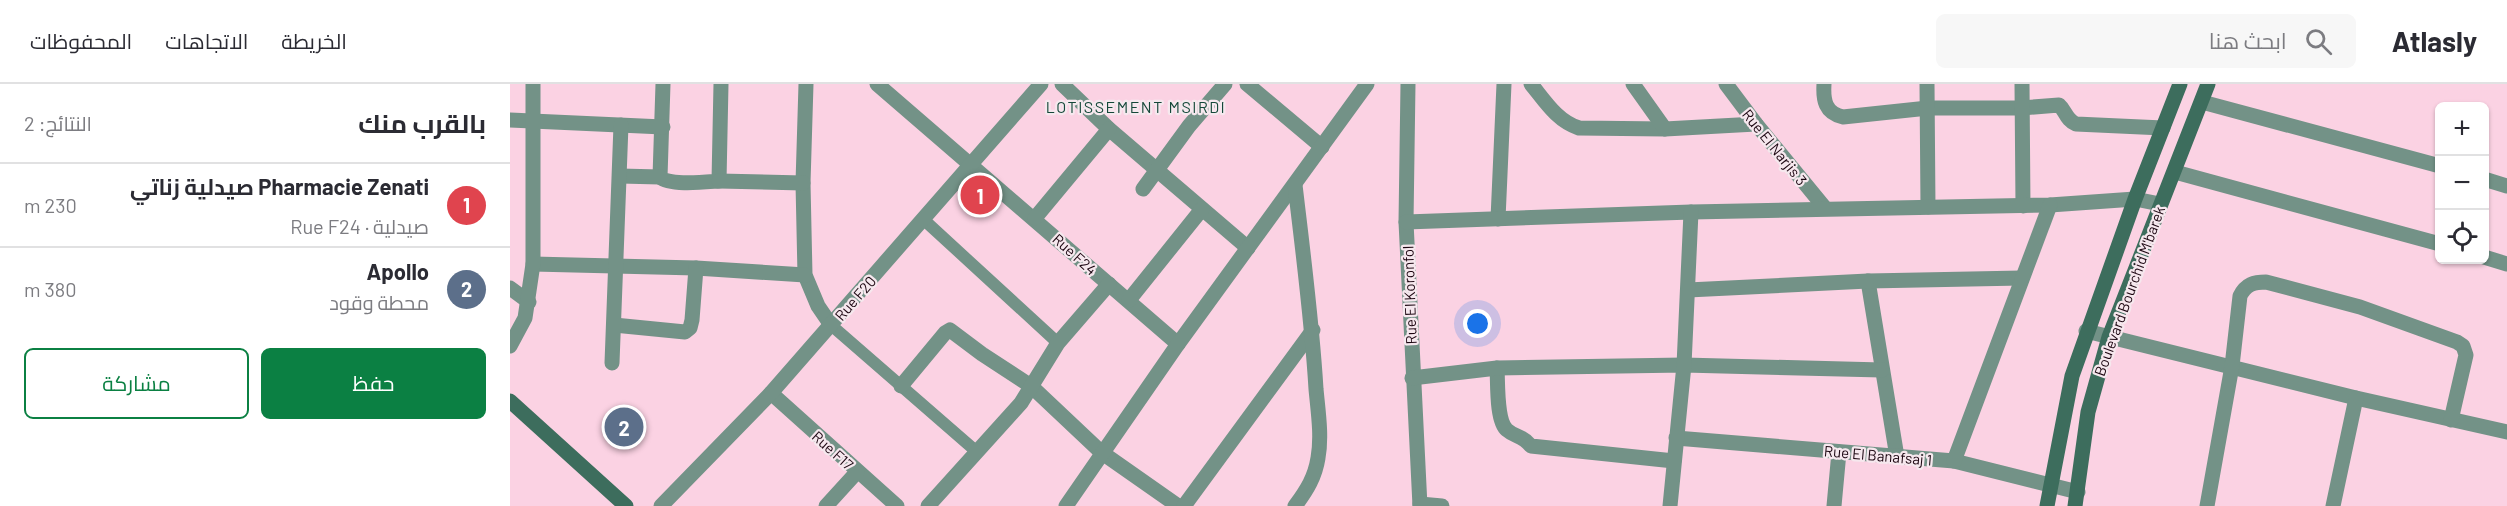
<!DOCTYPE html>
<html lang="ar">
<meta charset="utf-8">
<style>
body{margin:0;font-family:Barlow,Cairo,sans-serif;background:#f7f7f7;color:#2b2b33;direction:rtl}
.controls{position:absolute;right:18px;top:18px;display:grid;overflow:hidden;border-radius:9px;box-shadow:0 2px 4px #0004}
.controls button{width:54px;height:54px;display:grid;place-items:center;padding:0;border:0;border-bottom:2px solid #e1e1e2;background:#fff;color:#2b2b33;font:30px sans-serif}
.you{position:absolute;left:968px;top:240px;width:21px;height:21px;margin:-15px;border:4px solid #fff;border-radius:50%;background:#1a73e8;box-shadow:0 0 0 9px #1a73e833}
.badge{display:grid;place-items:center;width:39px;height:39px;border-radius:50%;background:#0b8043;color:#fff;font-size:20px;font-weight:700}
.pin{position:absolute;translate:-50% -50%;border:3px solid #fff;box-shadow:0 2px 6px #0006}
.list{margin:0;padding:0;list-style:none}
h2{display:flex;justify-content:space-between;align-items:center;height:78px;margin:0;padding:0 24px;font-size:26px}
h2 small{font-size:20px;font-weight:400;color:#7c7c81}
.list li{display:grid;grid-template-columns:39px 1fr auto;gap:18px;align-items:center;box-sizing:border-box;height:84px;padding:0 24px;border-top:2px solid #e1e1e2}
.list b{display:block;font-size:22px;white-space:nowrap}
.list p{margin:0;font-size:20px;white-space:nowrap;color:#7c7c81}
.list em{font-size:20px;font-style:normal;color:#7c7c81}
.actions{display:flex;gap:12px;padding:18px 24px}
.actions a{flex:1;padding:14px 0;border:2px solid #0b8043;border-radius:9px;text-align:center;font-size:21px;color:#0b8043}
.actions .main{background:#0b8043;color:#fff}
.icon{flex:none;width:33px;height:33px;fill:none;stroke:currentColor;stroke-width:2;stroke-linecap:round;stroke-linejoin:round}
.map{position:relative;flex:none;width:1997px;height:422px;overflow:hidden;direction:ltr}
header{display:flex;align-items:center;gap:36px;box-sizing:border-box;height:84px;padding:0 30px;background:#fff;border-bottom:2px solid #e1e1e2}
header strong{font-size:28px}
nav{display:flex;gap:33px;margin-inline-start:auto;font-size:21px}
.search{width:420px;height:54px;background:#f7f7f7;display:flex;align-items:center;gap:15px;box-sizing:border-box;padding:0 21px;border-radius:9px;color:#7c7c81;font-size:22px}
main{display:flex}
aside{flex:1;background:#fff}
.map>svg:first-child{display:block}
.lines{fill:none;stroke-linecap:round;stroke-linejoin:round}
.pedestrian{stroke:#739287;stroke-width:12}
.minor{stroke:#739287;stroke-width:15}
.tertiary{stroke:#739287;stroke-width:15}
.secondary{stroke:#3d6d5d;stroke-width:15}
.labels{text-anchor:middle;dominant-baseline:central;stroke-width:4.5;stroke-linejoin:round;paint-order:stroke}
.street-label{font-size:15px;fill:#1c0611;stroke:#f6e8ee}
.neighbourhood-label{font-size:16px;letter-spacing:1.5px;fill:#144839;stroke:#f6e8ee}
</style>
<header>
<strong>Atlasly</strong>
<div class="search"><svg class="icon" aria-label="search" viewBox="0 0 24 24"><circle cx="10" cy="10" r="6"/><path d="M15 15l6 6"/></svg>ابحث هنا</div>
<nav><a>الخريطة</a><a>الاتجاهات</a><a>المحفوظات</a></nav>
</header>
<main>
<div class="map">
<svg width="1997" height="422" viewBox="0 0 1997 422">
<rect width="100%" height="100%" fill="#fbd2e3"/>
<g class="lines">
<!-- pedestrian -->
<g class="pedestrian">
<path d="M413,135L548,259"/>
<path d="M321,241L467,368"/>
</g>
<!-- minor -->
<g class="minor">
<path d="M153,0L150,93C160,102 195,98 209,97L211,0"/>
<path d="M296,0L293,99L295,191L308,222L321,241"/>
<path d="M367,0L668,260"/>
<path d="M552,0L599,45L738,164"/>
<path d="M737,0L812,63"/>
<path d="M898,0L896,138L910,422"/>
<path d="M1021,0C1035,17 1047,37 1069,44L1155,45L1246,40"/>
<path d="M1123,0L1155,45"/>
<path d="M1216,0L1246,40L1315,124"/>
<path d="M1314,0C1313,16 1315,29 1333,33L1418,24H1511L1549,21C1556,27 1556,36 1566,40L1653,44"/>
<path d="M1417,0L1418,123"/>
<path d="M1512,0L1513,122"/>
<path d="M1692,18L1930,82"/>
<path d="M0,36L153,43"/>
<path d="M1665,88L1930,160"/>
<path d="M110,92L150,93"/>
<path d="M1974,95L1997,102"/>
<path d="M209,97L293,99"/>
<path d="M633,105L679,42L715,0"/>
<path d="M525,134L599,45"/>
<path d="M988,135L994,0"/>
<path d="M896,138L1181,128L1540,121L1625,115L1650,120"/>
<path d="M1974,173L1997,180"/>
<path d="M23,180L186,184L295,191"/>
<path d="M1358,197L1387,373"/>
<path d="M0,204L19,218"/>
<path d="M1178,206L1358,197L1512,194"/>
<path d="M619,216L692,125"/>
<path d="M104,241L175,248L180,244L182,236L186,184"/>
<path d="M1576,247L1846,314L1997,348"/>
<path d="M0,262L15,234L23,180V0"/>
<path d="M102,279L111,41"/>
<path d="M987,284C988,298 986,337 997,346C1006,354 1011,350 1021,362L1164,377"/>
<path d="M902,294L987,284L1174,281L1372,286"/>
<path d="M391,302L435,249L440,246L472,270L521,302L591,368L668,422"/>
<path d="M261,309L387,422"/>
<path d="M1166,354L1444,377L1568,408"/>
<path d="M1444,377L1540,121"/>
<path d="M910,420L932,422"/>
<path d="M316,422L347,388"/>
<path d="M418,422L511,319L548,259L599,200"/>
<path d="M556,422L668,260L857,0"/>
<path d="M674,422L803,246"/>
<path d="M785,422C797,406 805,393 808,374C812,352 808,327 806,305C802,237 793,169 785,101"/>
<path d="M1160,422L1174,281L1181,128"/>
<path d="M1324,422L1329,368"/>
<path d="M1697,422L1722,282L1730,212C1736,200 1744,198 1756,198L1850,223L1947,258L1953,262L1956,271L1941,336"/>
<path d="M1823,422L1846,314"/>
</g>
<!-- tertiary -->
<path class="tertiary" d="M151,422L261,309L531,0"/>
<!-- secondary -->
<g class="secondary">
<path d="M0,317L116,422"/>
<path d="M1537,422L1562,292L1625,115L1670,0"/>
<path d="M1565,422L1578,328L1599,253L1698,0"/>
</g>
</g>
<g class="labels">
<!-- street labels -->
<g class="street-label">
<text transform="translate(1265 63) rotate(51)">Rue El Narjis 3</text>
<text transform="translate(565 170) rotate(42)">Rue F24</text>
<text transform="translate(1619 207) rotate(-70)">Boulevard Bourchid M'barek</text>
<text transform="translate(899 211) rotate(-92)">Rue El Koronfol</text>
<text transform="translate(345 214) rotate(-49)">Rue F20</text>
<text transform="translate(323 366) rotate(42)">Rue F17</text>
<text transform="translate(1368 371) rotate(5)">Rue El Banafsaj 1</text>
</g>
<!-- neighbourhood labels -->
<g class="neighbourhood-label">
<text x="626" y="22">LOTISSEMENT MSIRDI</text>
</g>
</g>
</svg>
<div class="controls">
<button>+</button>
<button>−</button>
<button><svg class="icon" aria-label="locate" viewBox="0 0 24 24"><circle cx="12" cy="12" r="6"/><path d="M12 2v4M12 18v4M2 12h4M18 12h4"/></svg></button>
</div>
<div class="you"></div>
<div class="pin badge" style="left:470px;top:111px;background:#e0444e">1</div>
<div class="pin badge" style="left:114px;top:343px;background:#5c6f8a">2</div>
</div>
<aside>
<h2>بالقرب منك<small>النتائج: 2</small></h2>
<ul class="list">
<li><span class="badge" style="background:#e0444e">1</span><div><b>Pharmacie Zenati صيدلية زناتي</b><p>صيدلية · Rue F24</p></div><em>230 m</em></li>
<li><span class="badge" style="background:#5c6f8a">2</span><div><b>Apollo</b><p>محطة وقود</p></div><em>380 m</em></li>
</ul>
<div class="actions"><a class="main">حفظ</a><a>مشاركة</a></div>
</aside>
</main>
